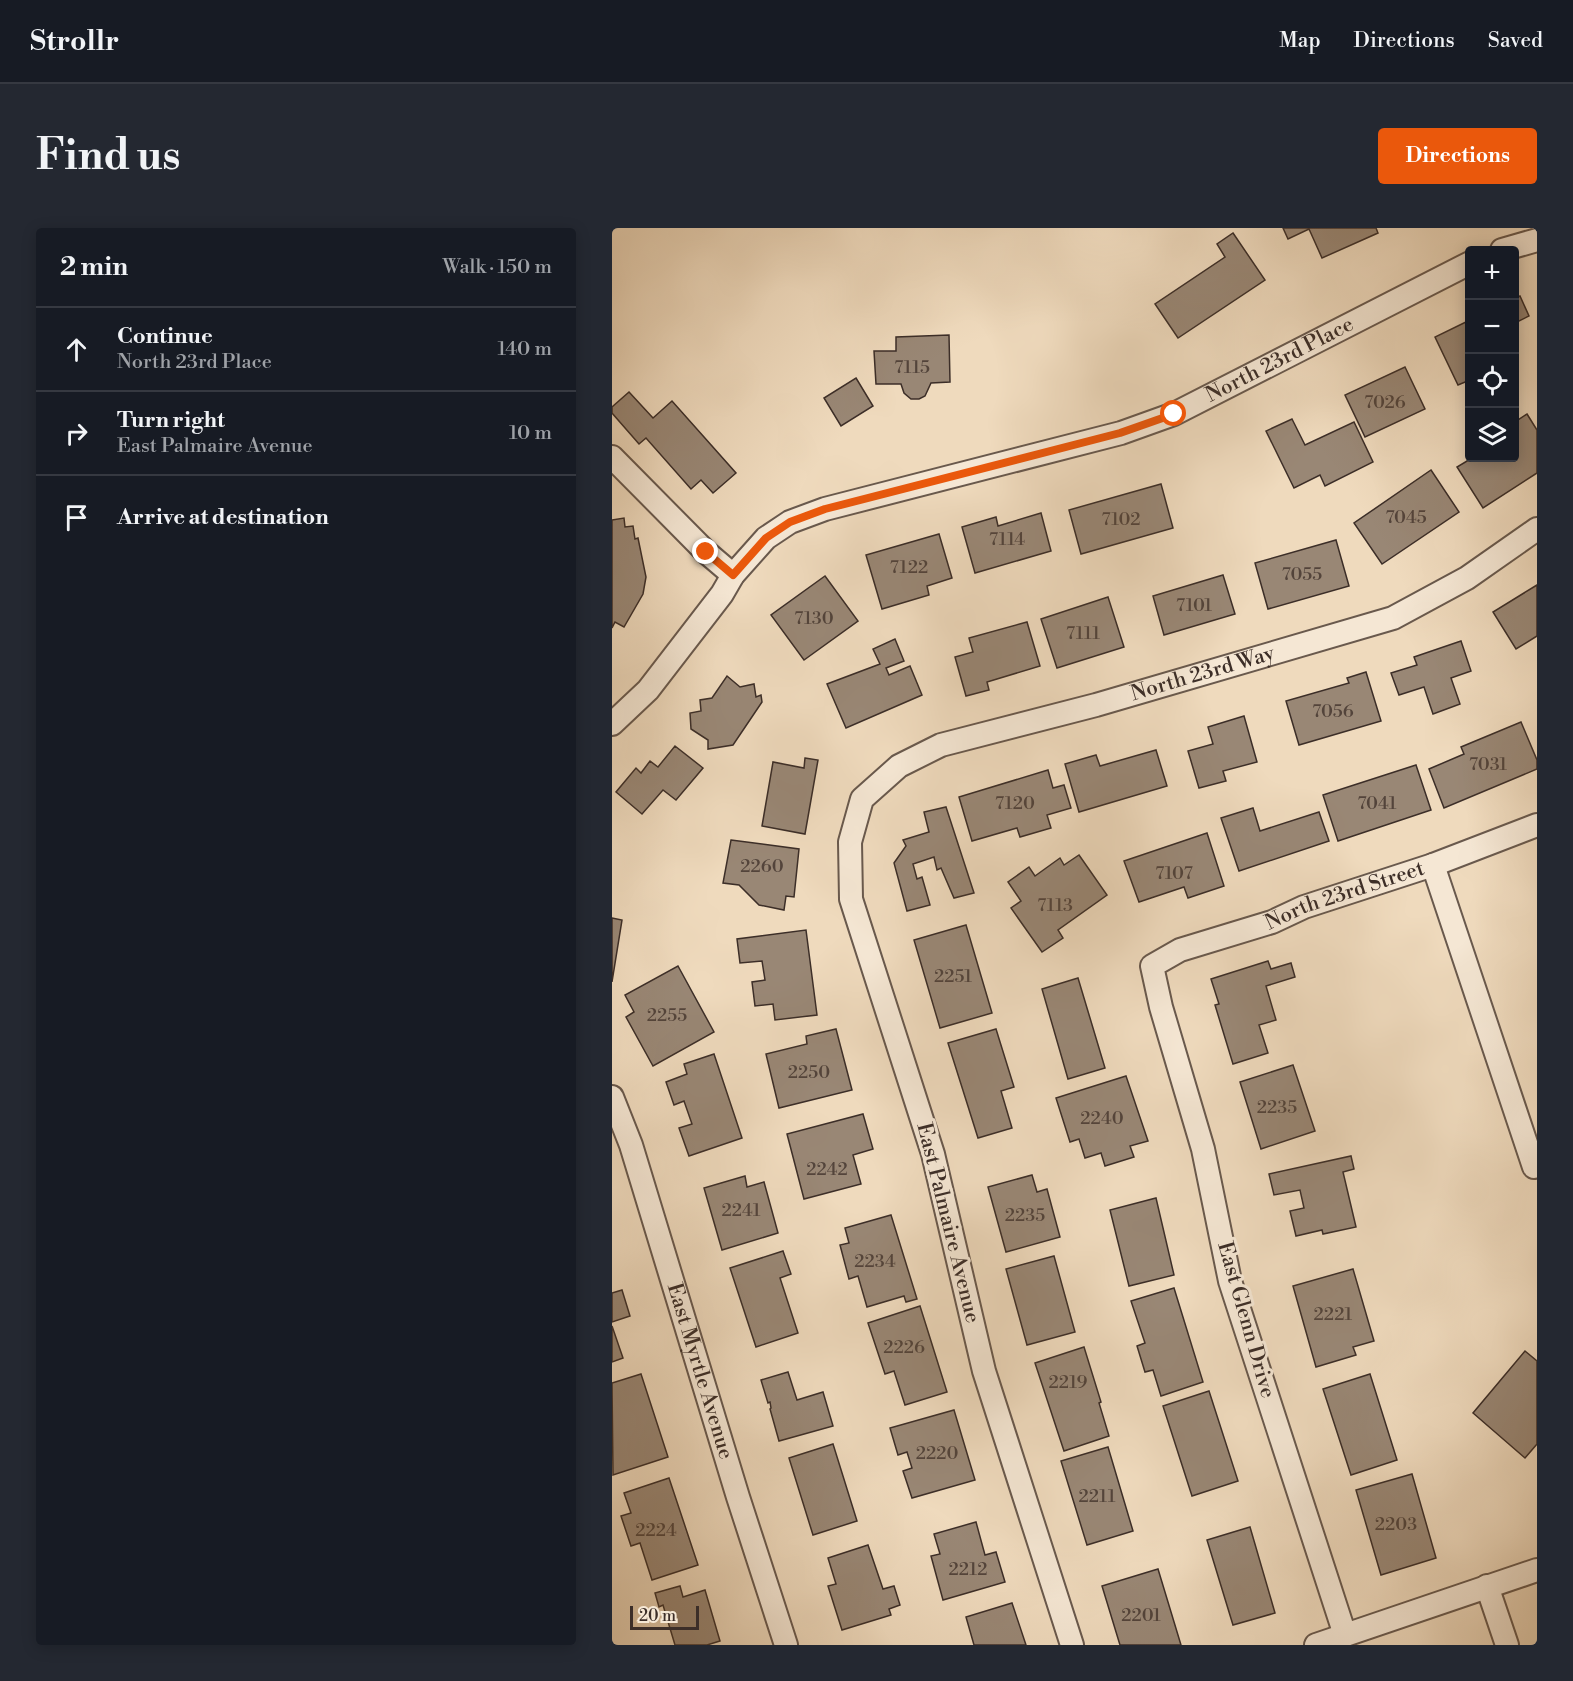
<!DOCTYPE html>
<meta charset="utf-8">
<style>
body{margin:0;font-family:"Libre Bodoni",serif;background:#242831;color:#f1f3f6}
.controls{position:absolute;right:18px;top:18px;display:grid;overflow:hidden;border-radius:6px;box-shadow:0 3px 15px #0003}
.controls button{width:54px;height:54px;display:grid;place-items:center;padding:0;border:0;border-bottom:2px solid #363941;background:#171b24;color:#f1f3f6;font:30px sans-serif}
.scale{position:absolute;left:18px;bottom:15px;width:69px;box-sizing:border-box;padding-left:6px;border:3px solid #3c2e28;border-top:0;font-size:16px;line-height:21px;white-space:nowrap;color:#3c2e28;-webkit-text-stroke:4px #f5e7d4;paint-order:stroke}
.stop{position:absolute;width:18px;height:18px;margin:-14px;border:4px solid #ea580c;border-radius:50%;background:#fff}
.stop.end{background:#ea580c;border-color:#fff;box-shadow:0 2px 6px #0008}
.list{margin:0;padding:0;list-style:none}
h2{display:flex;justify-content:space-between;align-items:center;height:78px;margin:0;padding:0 24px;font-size:26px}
h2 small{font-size:20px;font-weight:400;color:#9ea1a6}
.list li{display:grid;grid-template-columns:39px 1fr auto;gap:18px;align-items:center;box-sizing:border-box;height:84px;padding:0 24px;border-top:2px solid #363941}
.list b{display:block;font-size:22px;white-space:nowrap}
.list p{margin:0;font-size:20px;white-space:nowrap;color:#9ea1a6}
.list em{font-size:20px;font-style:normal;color:#9ea1a6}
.icon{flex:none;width:33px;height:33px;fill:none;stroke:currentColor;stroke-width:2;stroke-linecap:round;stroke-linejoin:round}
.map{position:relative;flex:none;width:925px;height:1417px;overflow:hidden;border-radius:6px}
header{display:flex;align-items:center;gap:36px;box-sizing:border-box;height:84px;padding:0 30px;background:#171b24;border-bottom:2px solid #363941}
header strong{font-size:28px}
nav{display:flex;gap:33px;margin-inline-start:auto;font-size:21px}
.intro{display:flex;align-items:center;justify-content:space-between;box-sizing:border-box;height:144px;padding:0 36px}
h1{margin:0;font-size:42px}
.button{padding:15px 27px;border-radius:6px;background:#ea580c;color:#fff;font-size:21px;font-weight:700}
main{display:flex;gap:36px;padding:0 36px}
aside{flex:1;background:#171b24;border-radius:6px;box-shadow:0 3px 15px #0003}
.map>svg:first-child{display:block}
.building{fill:#998775;stroke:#3c2e28;stroke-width:1.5}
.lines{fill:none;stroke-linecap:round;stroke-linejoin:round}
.minor-casing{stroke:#69594d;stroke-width:26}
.minor{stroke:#f5e7d4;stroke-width:22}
.route{stroke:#ea580c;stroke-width:8}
.labels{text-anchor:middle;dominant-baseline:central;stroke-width:6;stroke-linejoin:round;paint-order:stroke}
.number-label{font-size:18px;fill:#53443b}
.street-label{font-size:21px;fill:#3c2e28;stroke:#f5e7d4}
</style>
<header>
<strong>Strollr</strong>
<nav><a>Map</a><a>Directions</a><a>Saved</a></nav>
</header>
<div class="intro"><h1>Find us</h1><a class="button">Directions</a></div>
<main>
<aside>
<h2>2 min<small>Walk · 150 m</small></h2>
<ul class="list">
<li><svg class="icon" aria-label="ahead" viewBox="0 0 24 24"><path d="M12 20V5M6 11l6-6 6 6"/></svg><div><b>Continue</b><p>North 23rd Place</p></div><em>140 m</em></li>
<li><svg class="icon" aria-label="right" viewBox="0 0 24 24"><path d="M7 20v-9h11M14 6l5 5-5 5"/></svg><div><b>Turn right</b><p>East Palmaire Avenue</p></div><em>10 m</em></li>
<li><svg class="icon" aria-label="arrive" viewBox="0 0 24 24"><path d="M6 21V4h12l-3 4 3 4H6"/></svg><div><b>Arrive at destination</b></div></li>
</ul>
</aside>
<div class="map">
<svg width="925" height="1417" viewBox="0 0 925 1417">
<rect width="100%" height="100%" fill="#efdabd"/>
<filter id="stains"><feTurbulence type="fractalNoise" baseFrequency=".00333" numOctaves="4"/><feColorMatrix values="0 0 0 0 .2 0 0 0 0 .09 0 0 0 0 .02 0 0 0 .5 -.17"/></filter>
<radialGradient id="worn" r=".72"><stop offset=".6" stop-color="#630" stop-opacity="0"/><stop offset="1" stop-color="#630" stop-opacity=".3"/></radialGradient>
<!-- building -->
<g class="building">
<path d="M671,0H764L766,5L710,30L697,1L676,11Z"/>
<path d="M621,5L653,52L566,110L543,76L613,29L605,16Z"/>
<path d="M908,68L917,88L903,95V70Z"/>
<path d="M858,92V152L846,157L823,109Z"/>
<path d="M337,107L338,154L319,155L313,168L307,171H299L292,165L289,156H264L262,123H284V109Z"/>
<path d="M793,139L813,181L753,209L733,167Z"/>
<path d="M244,150L261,178L229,198L212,170Z"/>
<path d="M17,164L41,190L60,173L124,245L101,265L89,252L79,261L34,210L27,216L0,185V179Z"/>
<path d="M915,186L925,202V245L871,280L845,239L860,230H903V194Z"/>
<path d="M680,191L693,217L742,194L761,234L713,258L708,247L682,260L654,203Z"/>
<path d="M819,242L847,284L770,336L742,295Z"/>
<path d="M549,256L561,300L469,326L457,282Z"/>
<path d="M429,285L439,323L363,345L350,299L384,289L386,298Z"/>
<path d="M12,290L13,299L21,298L23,311L26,310L34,349L31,366L12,399L3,394L0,400V292Z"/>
<path d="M327,306L340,350L315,358L317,367L270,381L254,327Z"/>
<path d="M724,312L737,358L656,381L643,335Z"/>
<path d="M611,347L623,386L552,407L541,368Z"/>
<path d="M213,348L246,393L192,432L159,387Z"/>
<path d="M925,357V408L904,421L881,384Z"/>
<path d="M496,369L512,419L445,440L429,391Z"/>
<path d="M415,394L428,438L375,454L377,462L354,468L343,429L361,424L357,410Z"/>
<path d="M283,411L292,433L274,440L277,447L298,438L310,467L234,500L215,456L268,436L261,421Z"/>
<path d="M849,413L859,443L839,450L848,476L821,486L812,459L787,467L779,445L805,437L802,429Z"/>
<path d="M754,444L769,493L687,517L674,473L737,455L735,450Z"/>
<path d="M115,448L128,459L142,456L144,469L149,467L150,474L121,517L96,521V512L79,501L78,485L89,483L88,472L100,470Z"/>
<path d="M632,488L645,534L611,543L614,553L587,560L576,523L601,516L596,499Z"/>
<path d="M909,494L925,532V541L832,580L817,541L852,526L849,519Z"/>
<path d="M63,518L91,540L64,572L51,562L30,586L4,564L24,540L29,545L38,533L46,539Z"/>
<path d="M544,522L555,558L467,584L453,536L484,527L488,538Z"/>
<path d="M193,530L206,532L193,606L150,598L161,534L192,540Z"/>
<path d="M804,537L819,582L726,613L711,567Z"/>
<path d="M436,542L441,560L452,557L459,580L435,587L439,600L408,609L405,600L360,613L347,569Z"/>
<path d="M334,579L362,665L342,670L329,640L325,642L322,629L301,636L305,651L310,649L318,677L295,683L282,635L294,618L291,612L317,604L312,584Z"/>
<path d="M641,580L648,603L707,584L717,613L627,643L609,590Z"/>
<path d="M595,605L612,658L576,670L572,659L527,674L512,633Z"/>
<path d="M119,612L187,621L182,669L174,668L172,682L147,677L127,657L111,655Z"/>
<path d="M467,627L495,667L446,702L451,710L430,724L399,680L409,673L396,654L417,639L423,648L448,630L452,637Z"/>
<path d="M0,690L10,692L0,754Z"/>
<path d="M354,697L380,785L328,800L302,712Z"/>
<path d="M194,702L205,787L163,792L161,776L143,778L140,754L153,752L150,733L128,735L125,711Z"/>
<path d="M656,733L659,741L679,735L683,749L654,758L664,792L647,797L656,825L621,836L603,777L607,776L599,751Z"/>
<path d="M66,738L102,804L41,838L14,789L22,784L13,767Z"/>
<path d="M466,750L493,840L456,851L430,761Z"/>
<path d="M224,801L240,862L167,880L154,826L195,816L194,808Z"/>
<path d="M384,801L402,859L389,863L400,900L366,910L336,815Z"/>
<path d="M102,826L130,910L77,928L67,900L80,896L72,873L62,877L54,854L75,846L72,836Z"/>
<path d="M681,837L703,903L649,921L628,854Z"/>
<path d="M514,848L536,913L518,918L522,929L493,938L489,925L473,930L467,911L458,914L444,870Z"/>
<path d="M251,886L261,921L241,927L249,956L192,971L175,906Z"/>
<path d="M739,928L742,941L731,944L744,999L711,1006L710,1002L684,1008L678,983L692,980L688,962L662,967L657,946Z"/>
<path d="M420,947L425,964L435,961L448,1009L394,1024L376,959Z"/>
<path d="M133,948L135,959L152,954L166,1005L110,1022L92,960Z"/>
<path d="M544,970L562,1047L517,1058L498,982Z"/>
<path d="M279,987L305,1071L294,1074L292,1068L255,1079L246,1048L237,1051L228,1017L237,1015L233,1000Z"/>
<path d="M171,1023L179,1046L168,1050L186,1105L144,1119L118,1040Z"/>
<path d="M442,1028L463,1104L415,1117L394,1041Z"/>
<path d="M741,1041L762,1113L741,1119L744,1127L704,1139L681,1058Z"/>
<path d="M562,1060L591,1154L549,1168L541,1142L533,1144L525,1118L533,1115L519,1073Z"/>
<path d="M10,1062L18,1088L0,1094V1065Z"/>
<path d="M308,1078L335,1164L293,1177L282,1143L273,1146L256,1095Z"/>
<path d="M0,1098L11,1130L0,1134Z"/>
<path d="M472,1119L489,1174L487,1175L497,1208L452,1223L423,1135Z"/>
<path d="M913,1123L925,1133V1216L913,1230L861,1185Z"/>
<path d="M176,1144L185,1172L211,1164L221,1198L167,1213L158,1181L159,1180L158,1174L156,1175L149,1152Z"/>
<path d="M29,1146L56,1229L1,1247L0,1155Z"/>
<path d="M758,1146L785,1232L739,1247L711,1161Z"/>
<path d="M597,1163L626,1253L580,1268L551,1178Z"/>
<path d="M342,1182L363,1252L300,1270L291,1243L300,1240L295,1224L286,1227L278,1200Z"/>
<path d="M221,1216L245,1293L201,1307L177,1230Z"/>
<path d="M496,1219L521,1303L475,1317L449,1233Z"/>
<path d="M800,1246L824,1330L769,1347L744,1262Z"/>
<path d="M57,1250L86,1337L40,1352L28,1315L19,1318L9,1288L19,1285L12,1265Z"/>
<path d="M364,1294L373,1327L384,1324L393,1354L331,1372L319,1328L328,1326L322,1306Z"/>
<path d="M638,1299L663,1385L621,1397L595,1312Z"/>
<path d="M256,1317L271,1361L282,1358L288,1377L277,1381L279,1387L230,1402L216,1358L224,1356L216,1330Z"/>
<path d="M546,1341L569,1417H508L490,1358Z"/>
<path d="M68,1358L71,1369L93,1362L108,1413L95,1417H63L51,1377L47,1379L43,1365Z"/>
<path d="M400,1375L414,1417H362L354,1389Z"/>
</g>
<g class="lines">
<defs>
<g id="minor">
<path d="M890,22L925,12"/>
<path d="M0,229L94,324L121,347"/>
<path id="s1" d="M0,496L36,462L110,366L121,347L154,310L178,294L213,281L509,205L562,186L858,35"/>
<path d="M821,637L922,939"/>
<path id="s2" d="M0,869L19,917L126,1269L174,1417"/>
<path d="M875,1358L895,1417"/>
<path id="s3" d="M733,1407L618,1053L591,921L549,779L540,738L568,722L660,694L692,679L821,637L925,597"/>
<path id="s4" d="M460,1417L372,1143L321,926L239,671L238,614L250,571L287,538L329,517L484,477L781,390L855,350L925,301"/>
<path d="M704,1417L925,1342"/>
</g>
</defs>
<!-- minor casing -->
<use href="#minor" class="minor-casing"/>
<!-- minor -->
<use href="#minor" class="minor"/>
</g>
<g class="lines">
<!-- route -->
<path class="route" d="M94,324L121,347L154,310L178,294L213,281L508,205L562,186"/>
</g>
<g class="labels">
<!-- number labels -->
<g class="number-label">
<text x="300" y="139">7115</text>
<text x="773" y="174">7026</text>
<text x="794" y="289">7045</text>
<text x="509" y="291">7102</text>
<text x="395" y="311">7114</text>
<text x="297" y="339">7122</text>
<text x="690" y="346">7055</text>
<text x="582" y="377">7101</text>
<text x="202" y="390">7130</text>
<text x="471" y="405">7111</text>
<text x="721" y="483">7056</text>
<text x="876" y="536">7031</text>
<text x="403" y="575">7120</text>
<text x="765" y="575">7041</text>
<text x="150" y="638">2260</text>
<text x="562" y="645">7107</text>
<text x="443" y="677">7113</text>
<text x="341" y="748">2251</text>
<text x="55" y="787">2255</text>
<text x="197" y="844">2250</text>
<text x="665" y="879">2235</text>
<text x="490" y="890">2240</text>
<text x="215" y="941">2242</text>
<text x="129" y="982">2241</text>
<text x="413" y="987">2235</text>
<text x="263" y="1033">2234</text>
<text x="721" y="1086">2221</text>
<text x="292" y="1119">2226</text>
<text x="456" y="1154">2219</text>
<text x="325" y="1225">2220</text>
<text x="485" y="1268">2211</text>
<text x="784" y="1296">2203</text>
<text x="44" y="1302">2224</text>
<text x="356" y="1341">2212</text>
<text x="529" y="1387">2201</text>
</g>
<!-- street labels -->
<g class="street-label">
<text stroke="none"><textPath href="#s1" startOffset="789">North 23rd Place</textPath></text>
<text stroke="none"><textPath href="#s4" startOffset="1248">North 23rd Way</textPath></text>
<text stroke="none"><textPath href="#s3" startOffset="903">North 23rd Street</textPath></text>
<text transform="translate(336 995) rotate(76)">East Palmaire Avenue</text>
<text transform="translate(634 1092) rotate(74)">East Glenn Drive</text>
<text stroke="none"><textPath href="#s2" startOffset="288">East Myrtle Avenue</textPath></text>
</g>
</g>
<rect width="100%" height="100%" filter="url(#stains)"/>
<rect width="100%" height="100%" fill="url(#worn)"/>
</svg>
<div class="controls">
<button>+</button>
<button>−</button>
<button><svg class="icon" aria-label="locate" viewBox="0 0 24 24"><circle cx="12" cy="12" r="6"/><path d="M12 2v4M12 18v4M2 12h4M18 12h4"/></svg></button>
<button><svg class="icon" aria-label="layers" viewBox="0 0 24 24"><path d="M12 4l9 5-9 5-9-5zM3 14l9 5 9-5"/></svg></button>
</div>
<div class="scale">20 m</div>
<div class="stop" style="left:562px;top:186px"></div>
<div class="stop end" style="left:94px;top:324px"></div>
</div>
</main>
